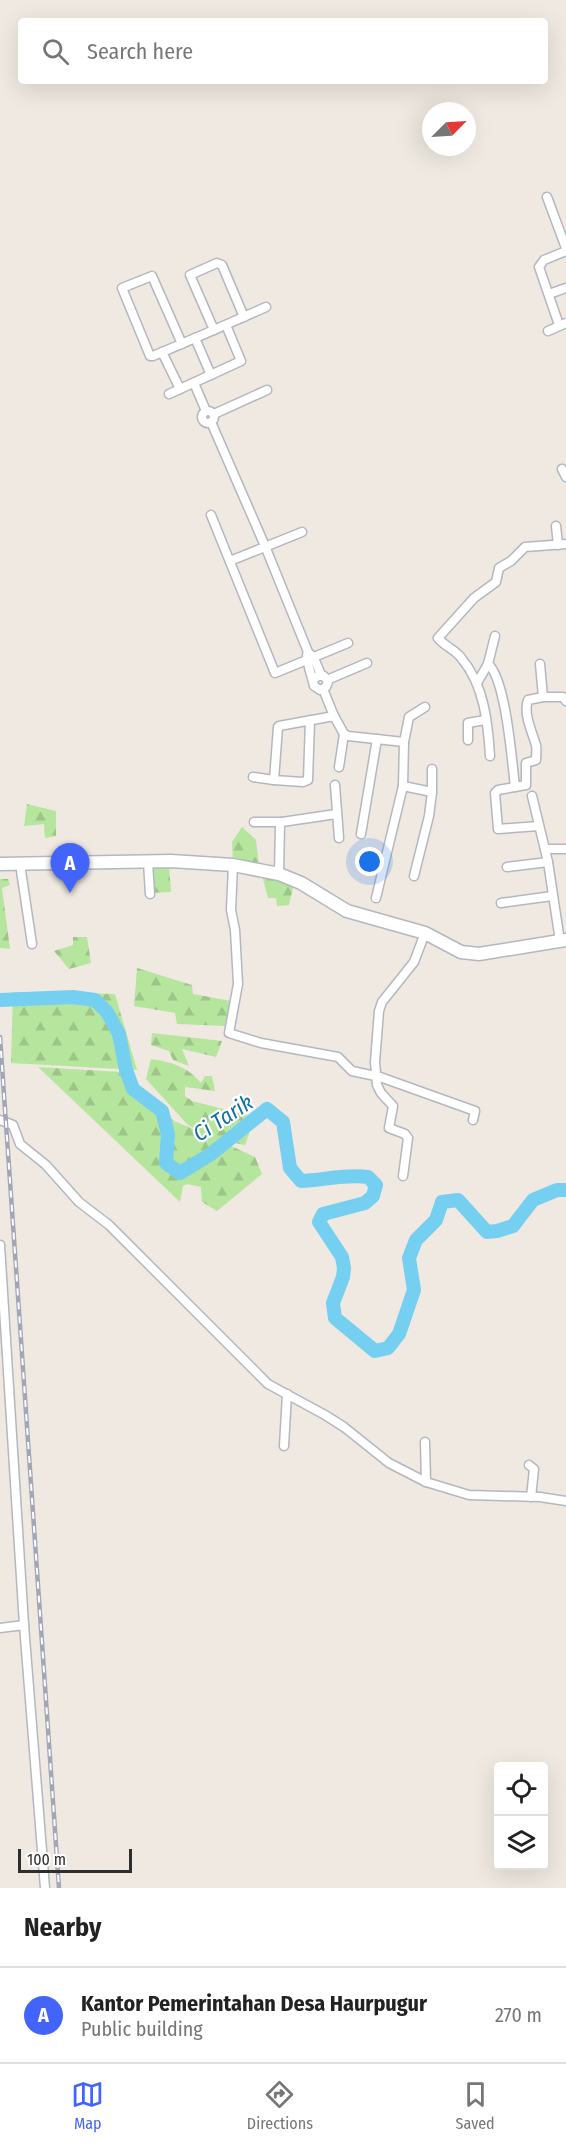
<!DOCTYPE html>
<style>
body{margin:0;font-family:"Fira Sans Condensed",sans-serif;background:#f6f6f6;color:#222}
.controls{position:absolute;right:18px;bottom:18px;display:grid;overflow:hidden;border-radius:6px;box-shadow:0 6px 24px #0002}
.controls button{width:54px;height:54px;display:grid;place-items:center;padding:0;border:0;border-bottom:2px solid #e0e0e0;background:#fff;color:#222;font:30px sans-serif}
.compass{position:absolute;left:422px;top:102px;width:54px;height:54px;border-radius:50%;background:#fff;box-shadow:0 6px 24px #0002;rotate:66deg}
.scale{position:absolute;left:18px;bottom:15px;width:114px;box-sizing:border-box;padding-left:6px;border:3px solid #2e2e2e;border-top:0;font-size:16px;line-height:21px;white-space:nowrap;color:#2e2e2e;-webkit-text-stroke:4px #fff;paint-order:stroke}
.you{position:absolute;left:370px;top:862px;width:21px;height:21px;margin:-15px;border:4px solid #fff;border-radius:50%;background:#1a73e8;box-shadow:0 0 0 9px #1a73e833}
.badge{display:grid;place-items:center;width:39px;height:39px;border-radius:50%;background:#4264fb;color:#fff;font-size:20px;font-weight:700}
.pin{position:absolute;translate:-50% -50px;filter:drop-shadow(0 2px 3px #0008)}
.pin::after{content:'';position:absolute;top:32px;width:21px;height:18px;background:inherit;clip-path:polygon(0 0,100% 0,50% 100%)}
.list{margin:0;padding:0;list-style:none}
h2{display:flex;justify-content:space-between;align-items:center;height:78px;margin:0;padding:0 24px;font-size:26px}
h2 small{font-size:20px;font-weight:400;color:#767676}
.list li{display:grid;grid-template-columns:39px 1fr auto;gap:18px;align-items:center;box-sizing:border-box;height:96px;padding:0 24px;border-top:2px solid #e0e0e0}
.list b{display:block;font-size:22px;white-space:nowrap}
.list p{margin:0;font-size:20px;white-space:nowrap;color:#767676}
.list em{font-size:20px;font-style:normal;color:#767676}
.icon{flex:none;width:33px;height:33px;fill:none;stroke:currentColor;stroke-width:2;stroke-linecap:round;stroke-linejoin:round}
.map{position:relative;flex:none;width:566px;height:1888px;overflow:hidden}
.search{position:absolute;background:#fff;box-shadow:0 6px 24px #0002;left:18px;right:18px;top:18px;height:66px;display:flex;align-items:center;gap:15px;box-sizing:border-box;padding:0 21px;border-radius:6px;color:#767676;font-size:22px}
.sheet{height:174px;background:#fff}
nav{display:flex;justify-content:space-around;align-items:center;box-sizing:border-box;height:84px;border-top:2px solid #e0e0e0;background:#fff;font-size:16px;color:#767676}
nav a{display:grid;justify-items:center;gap:3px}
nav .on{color:#4264fb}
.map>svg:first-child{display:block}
.forest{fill:url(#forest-firs)}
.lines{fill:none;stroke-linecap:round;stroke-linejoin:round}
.river{stroke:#75cff0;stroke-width:14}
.street-casing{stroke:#b4b7c1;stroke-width:11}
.secondary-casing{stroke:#b4b7c1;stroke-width:15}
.street{stroke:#fff;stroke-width:8}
.secondary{stroke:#fff;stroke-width:12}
.rail-casing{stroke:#a3a6b8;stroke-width:4.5}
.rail{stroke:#fff;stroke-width:2;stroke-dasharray:7;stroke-linecap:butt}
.labels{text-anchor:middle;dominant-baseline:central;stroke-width:4.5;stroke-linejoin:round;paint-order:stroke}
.water-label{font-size:22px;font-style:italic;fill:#0d6fa3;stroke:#fff}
</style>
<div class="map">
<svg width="566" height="1888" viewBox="0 0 566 1888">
<defs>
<pattern id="forest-firs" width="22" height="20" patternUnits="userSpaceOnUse" patternTransform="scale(1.5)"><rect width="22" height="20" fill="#b6e59e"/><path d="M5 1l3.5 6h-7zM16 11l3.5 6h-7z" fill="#9dc588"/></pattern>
</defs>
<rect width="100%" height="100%" fill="#efe9e1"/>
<!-- forest -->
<g class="forest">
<path d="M27,804L56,811V836L45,838L44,824L24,826Z"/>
<path d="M242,827L256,840L259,866L233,863L232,842Z"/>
<path d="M169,865L171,892L152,893L151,866Z"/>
<path d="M262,875L294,884L289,905L277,906L276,898H268Z"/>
<path d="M0,879H8L10,885L2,888L10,949L0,948Z"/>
<path d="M73,937H87L91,963L69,969L54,951L73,945Z"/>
<path d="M137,968L192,985L193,994L231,1001L225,1026L177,1024L175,1013L134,1006Z"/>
<path d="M13,992L115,994L137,1070L11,1063Z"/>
<path d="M152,1033L222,1041L216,1057L182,1049L189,1066L173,1060L169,1051L151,1045Z"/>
<path d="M151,1059C171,1062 187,1066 201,1083L205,1076H212L215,1091L185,1087V1096L192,1101L255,1117L245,1145L218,1140L255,1157L262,1174L217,1211L202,1202L201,1187L187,1184L183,1186L180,1202L38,1067L121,1072L174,1121L196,1130L187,1124L146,1079Z"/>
</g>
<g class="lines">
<!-- river -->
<path class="river" d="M0,1000L73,997L95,1000L107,1012L119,1034L126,1070L133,1089L162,1111L168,1134L166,1163L180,1173L211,1154L267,1109L283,1122L290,1168L301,1181C324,1180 346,1174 368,1177L376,1185L373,1196L365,1203L323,1214L319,1222L342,1257L344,1268L343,1277L333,1303L335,1318L375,1351L388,1348L399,1334L414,1290L409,1258L416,1240L436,1220L442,1202L458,1200L487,1232L497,1231L513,1226L533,1200L557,1190H566"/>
<defs>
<g id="street">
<path d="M547,197L566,248"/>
<path d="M549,294L566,288"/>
<path d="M559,325L539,267L544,260L566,251"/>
<path d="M214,330L190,275L217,263L222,265L244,317"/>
<path d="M548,331L566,323"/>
<path d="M195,338L211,375"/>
<path d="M182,344L152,276L122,288L150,356H153C191,340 228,324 266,307"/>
<path d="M162,352L180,389"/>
<path d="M194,383L206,411"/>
<path d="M169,394L241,361L226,325"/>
<circle cx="208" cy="417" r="6"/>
<path d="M214,414L267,390"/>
<path d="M211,422L265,546L308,652L314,658L321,675"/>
<path d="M562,469L566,477"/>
<path d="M211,515L275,673L348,643"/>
<path d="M556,526L558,545"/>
<path d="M230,561L302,532"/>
<path d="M307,655C307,665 312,676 314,686L320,690L326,687L328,682L324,676H318L314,679"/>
<path d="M488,664C506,679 512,762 515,787"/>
<path d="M540,664L543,697"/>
<path d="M327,680L367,663"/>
<path d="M477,683L488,664L495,636"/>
<path d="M323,689L334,716"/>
<path d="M310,720L308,780L303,782L274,780L278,727L279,726L334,716L344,734L348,736L404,742L403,786L376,898"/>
<path d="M468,740V723L485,720"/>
<path d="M404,742L409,717L425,707"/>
<path d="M490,756C488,723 484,685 462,659C456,650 444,646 438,638L474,598L496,582L499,568L511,561L525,547L566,544"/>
<path d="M339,767L344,734"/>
<path d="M253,777L274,780"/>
<path d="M335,785L339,838"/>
<path d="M403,786L432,792V769"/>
<path d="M532,796L548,862L560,941"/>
<path d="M254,822H282"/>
<path d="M539,826L498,829L495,793L498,790L526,785V763L536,760C536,756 537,749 536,745C532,732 523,713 528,700L543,697H563L566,701"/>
<path d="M361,834L377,739"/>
<path d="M545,849H565"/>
<path d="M148,862L150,894"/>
<path d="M20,864L32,944"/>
<path d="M233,865L231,910L235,930L238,984L229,1033L261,1043L338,1057L352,1071L380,1077L475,1111L473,1120"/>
<path d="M507,867L548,862"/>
<path d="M279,874L280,824L282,822L336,814"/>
<path d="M414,876L429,816L432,792"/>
<path d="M501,903L552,896"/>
<path d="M0,1120L13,1125L20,1144L46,1165L79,1202L109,1225L268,1384L325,1415L344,1427L389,1463L426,1482L469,1495L540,1497L566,1501"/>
<path d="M403,1176L408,1138L405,1134L389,1128L393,1106L381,1093L377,1085L375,1062L379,1011L382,1002L414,962L425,933"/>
<path d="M0,1245L24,1625L45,1888"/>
<path d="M425,1442L426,1482"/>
<path d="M284,1446L287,1394"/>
<path d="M529,1465L534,1469L531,1497"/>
<path d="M0,1628L24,1625"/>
</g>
<path id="secondary" d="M0,864L171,861L233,865L279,874L301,883L347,911L425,933L461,952L479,954L566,940"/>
</defs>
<!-- street casing -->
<use href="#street" class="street-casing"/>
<!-- secondary casing -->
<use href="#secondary" class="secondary-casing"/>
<!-- street -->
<use href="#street" class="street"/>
<!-- secondary -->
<use href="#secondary" class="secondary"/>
<defs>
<path id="rail" d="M0,1037L59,1888"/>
</defs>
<!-- rail casing -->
<use href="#rail" class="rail-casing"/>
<!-- rail -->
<use href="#rail" class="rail"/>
</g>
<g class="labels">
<!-- water labels -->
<g class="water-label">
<text transform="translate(223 1118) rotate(-33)">Ci Tarik</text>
</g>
</g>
</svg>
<div class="controls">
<button><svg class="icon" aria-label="locate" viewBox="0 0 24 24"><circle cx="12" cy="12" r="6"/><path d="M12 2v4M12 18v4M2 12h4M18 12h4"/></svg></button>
<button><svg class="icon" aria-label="layers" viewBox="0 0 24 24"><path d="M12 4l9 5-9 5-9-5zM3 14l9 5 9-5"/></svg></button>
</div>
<svg class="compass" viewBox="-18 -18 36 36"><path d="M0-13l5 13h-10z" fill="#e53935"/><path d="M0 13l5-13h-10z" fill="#767676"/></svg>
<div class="scale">100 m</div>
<div class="you"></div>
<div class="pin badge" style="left:70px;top:893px">A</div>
<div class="search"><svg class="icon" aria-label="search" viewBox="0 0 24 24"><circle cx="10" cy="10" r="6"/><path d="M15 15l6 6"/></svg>Search here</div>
</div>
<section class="sheet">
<h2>Nearby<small></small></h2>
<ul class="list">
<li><span class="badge">A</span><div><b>Kantor Pemerintahan Desa Haurpugur</b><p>Public building</p></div><em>270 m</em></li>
</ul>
</section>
<nav>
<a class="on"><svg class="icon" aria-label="map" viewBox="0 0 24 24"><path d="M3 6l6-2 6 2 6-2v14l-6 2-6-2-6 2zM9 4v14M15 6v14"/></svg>Map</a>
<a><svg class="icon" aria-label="directions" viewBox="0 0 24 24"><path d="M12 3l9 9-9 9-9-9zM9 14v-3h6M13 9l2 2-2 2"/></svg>Directions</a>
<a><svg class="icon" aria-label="saved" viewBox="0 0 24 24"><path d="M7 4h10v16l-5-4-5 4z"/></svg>Saved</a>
</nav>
